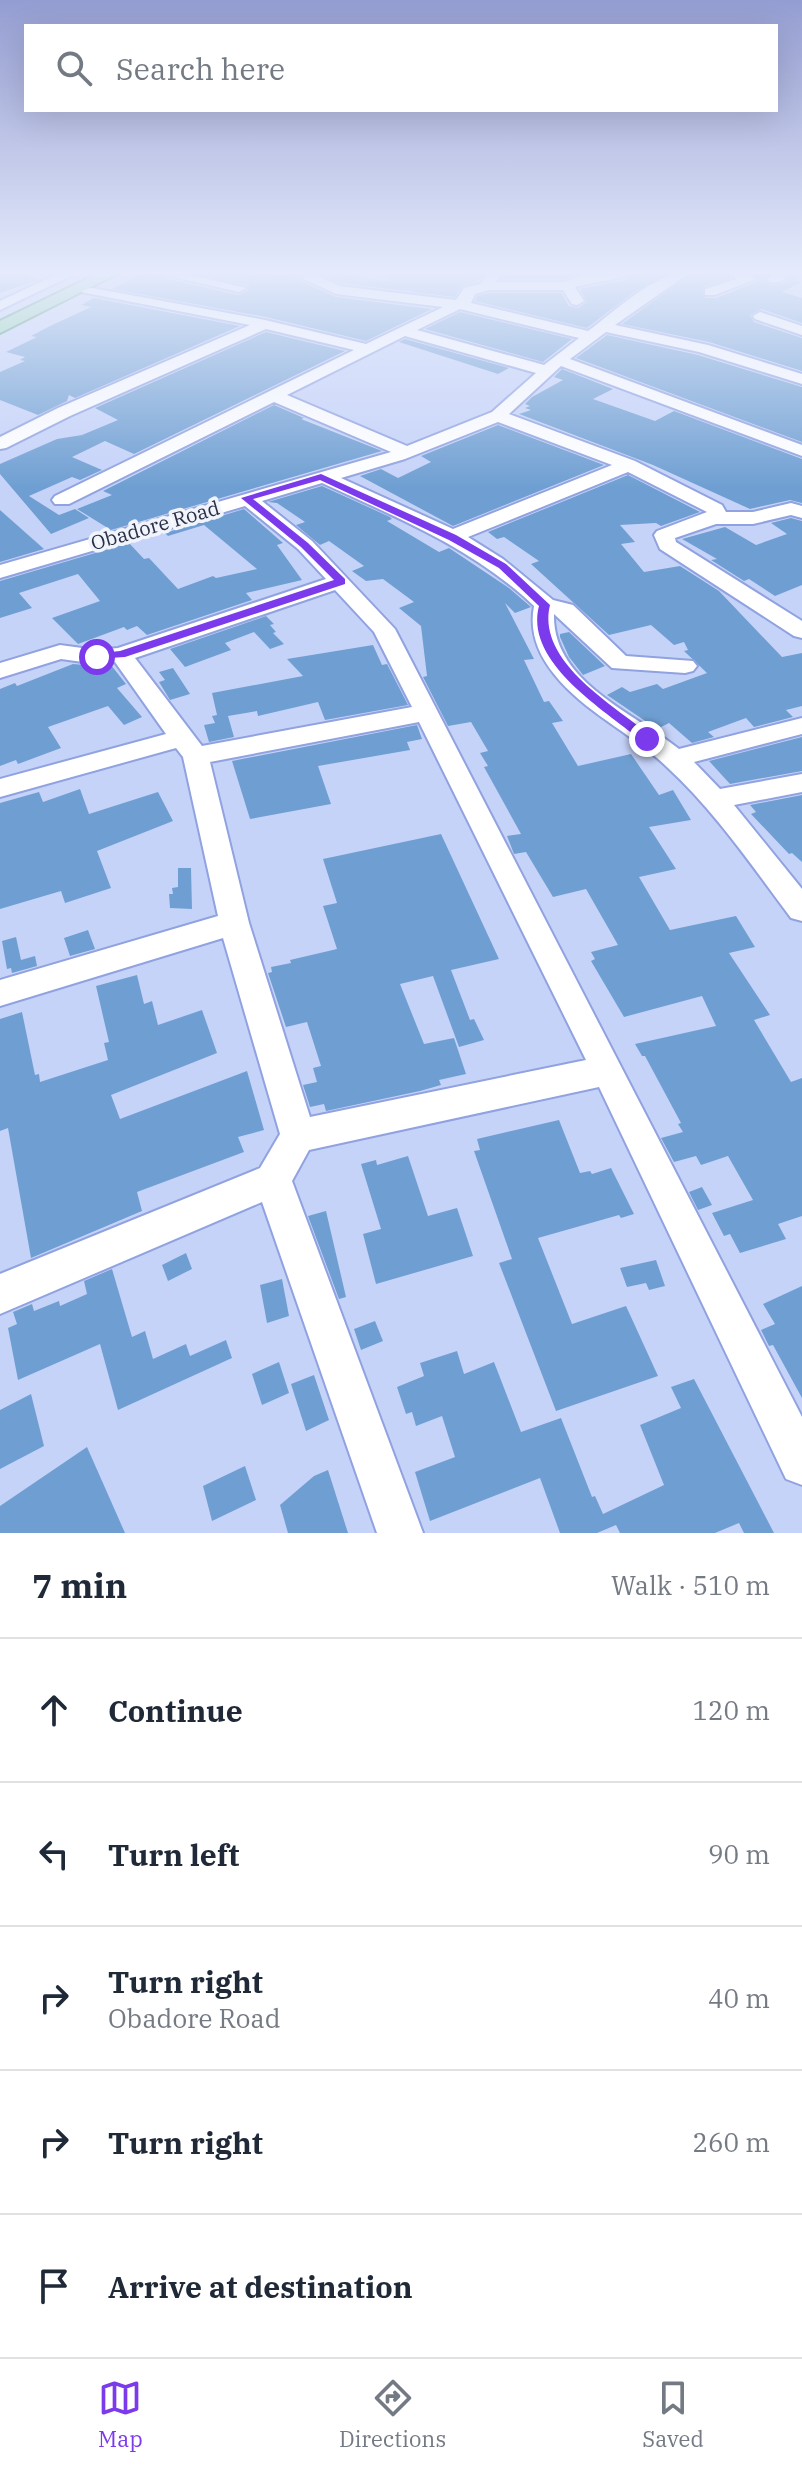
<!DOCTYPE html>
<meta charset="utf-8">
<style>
body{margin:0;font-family:"IBM Plex Serif",serif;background:#f6f6f7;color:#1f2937}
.stop{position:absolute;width:24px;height:24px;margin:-18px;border:6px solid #7c3aed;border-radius:50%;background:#fff}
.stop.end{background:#7c3aed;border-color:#fff;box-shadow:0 2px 8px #0008}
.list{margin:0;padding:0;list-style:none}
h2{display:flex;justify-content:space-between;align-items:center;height:104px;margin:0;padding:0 32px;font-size:34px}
h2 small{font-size:26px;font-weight:400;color:#747a83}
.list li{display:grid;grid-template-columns:52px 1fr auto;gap:24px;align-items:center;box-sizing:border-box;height:144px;padding:0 32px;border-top:2px solid #e0e1e3}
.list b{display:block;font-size:30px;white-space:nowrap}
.list p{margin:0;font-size:26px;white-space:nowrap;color:#747a83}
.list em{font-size:26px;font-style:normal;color:#747a83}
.icon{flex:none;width:44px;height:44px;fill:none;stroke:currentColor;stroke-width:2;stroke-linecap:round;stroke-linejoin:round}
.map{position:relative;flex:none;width:802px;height:1533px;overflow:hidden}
.search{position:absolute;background:#fff;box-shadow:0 8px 32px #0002;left:24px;right:24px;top:24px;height:88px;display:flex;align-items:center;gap:20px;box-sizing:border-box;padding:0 28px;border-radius:0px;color:#747a83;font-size:30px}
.sheet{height:824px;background:#fff}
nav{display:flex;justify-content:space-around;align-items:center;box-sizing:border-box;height:112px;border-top:2px solid #e0e1e3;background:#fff;font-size:22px;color:#747a83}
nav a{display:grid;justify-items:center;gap:4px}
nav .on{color:#7c3aed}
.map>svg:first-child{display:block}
.building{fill:#6f9fd2}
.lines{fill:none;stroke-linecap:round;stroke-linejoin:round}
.minor-casing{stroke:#90a2e0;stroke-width:4}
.major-casing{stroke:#35885c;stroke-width:4}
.minor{fill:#fff;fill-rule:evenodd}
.major{fill:#8ad4a3;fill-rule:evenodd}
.route{fill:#7c3aed}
.labels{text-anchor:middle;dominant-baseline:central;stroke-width:7;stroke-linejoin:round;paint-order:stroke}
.far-street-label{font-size:20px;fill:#283048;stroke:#f2f4fb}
</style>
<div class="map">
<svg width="802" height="1533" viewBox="0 0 802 1533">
<rect width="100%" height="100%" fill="#c6d3f9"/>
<!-- building -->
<g class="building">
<path d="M0,273H24L38,280L0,293Z"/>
<path d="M142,273L238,295L247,291L249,286L195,273H262L277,276L298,273L303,282L336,297L432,309L366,341L266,317L112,289Z"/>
<path d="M333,273L388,281L389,273H485L478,281L462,286L455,297L340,283L326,276Z"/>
<path d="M505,273H582L563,279H502Z"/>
<path d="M637,273H671L634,292L587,328L475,301L477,296L489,293H561L569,306L578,308L587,302L580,289L625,280Z"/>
<path d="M692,273H727L731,278L703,287L705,298H716L757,282L759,278L752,273H771L765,279L770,285L782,284L792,276L799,277L795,280L802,282L782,292L802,298V323L761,309L750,315L754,322L802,338V371L709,342L622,324Z"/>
<path d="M94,298L240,326L75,398L69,395L67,401L38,415L0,400V372L25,361L20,360L25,357L6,352L37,337L31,336L50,326L91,307L81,305Z"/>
<path d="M460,312L572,339L543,362L425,329Z"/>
<path d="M266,332L345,351L134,454L105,441L72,457L102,470L80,480L72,477L29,496L59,515L75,509L89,518L51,534L0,474V464L57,439L82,435L118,420L95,408Z"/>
<path d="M607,335L698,355L802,387V442L576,358Z"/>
<path d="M405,339L509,368L498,374L399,342Z"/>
<path d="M562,369L613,389L593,399L655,421L674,411L802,459V503L790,500L750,509L653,465L519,414L531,410L525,408L530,406L525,404L532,397L563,380L554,377Z"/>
<path d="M274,405L304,418L301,419L382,451L111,530L77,509L112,495L103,491Z"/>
<path d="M498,425L604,465L453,526L360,476L381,469L398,478L431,462L421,456Z"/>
<path d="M628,475L700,512L661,526L656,523L620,525L635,542L621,544L644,572L680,566L719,591L782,657L802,653V706L786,710L793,717L754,727L746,718L708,732L714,737L692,743L669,723L657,729L607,695L622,687L630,692L657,684L663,689L707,673L684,651L688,650L684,642L674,645L651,625L609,635L531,564L539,561L504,537L497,539L488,532Z"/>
<path d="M322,486L390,517L392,519L387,521L439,552L449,548L509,588L531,607L515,613L505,603L534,659L524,660L544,702L549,701L563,721L552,723L578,766L631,754L659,795L673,790L691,820L649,827L676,869L639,877L670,930L736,916L755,947L729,953L770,1015L754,1020L791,1082L802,1078V1216L778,1224L786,1239L740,1253L730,1234L724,1236L712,1213L753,1200L728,1156L701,1165L696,1156L674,1162L661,1138L683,1132L678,1124L681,1123L645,1056H642L635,1044L716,1026L702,996L624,1017L591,961L595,959L591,952L618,945L586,889L553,897L526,852L514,854L507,836L521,834L484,767L488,766L480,753L488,751L471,722L448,726L423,677L427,676L421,626L399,608L414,602L383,579L366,581L352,571L364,566L329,541L320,545L296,525L305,522L277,503L268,502Z"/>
<path d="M244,509L283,543L277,545L302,580L246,593L252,600L147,635L137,626L127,630L124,627L78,644L52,618L100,601L78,574L19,593L32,608L0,618V581L129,543L144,559L149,558L178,589L213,576L216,578L257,569L204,525L168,536L165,533Z"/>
<path d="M0,510L44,549L0,562Z"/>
<path d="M791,518L802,521V585L775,596L749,579L744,581L711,560L717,559L682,539L725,527L756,545L787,534L771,523Z"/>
<path d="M266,616L274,624L270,625L276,632L273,633L284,644L270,649L254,632L225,643L231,650L185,667L170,649Z"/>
<path d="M569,632L605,666L583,675L569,657L560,637V634Z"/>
<path d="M373,645L382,665L387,664L408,705L325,720L318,702L258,716L257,711L228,716L234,737L209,742L204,725L215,723L212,716L217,715L212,693L303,676L287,659Z"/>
<path d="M73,664L85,665L89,670L111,665L126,684L117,688L142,717L124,725L108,706L48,727L61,748L18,764L16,760L0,766V689L15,683L17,686Z"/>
<path d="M173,668L190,694L170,700L159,682L165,680L159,672Z"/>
<path d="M417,725L422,739L407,742L410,750L318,766L331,804L250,819L232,761Z"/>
<path d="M802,737V771L730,784L709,761Z"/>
<path d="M80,789L89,814L158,792L173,821L97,851L111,888L65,903L61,891L0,909V803L39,792L43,802Z"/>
<path d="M802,795V862L792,853L789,854L751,814L756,812L750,805Z"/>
<path d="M441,834L499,959L451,970L470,1020L474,1019L484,1040L459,1047L433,976L400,984L424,1044L454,1038L466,1074L439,1080L441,1085L420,1091L326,1111L324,1104L310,1107L303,1085L317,1082L313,1068L321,1066L307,1022L286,1027L268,973L272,972L271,967L291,963L290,960L337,949L323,906L337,903L323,859Z"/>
<path d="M178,868H191L192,909L170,908L169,894H173L172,888L178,887Z"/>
<path d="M88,930L95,949L70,956L64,938Z"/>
<path d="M16,937L21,960L35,956L37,966L12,973L11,968L7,969L2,941Z"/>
<path d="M137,975L144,1004L152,1001L158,1025L202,1010L217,1053L111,1095L120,1119L247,1071L264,1130L238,1137L244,1152L137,1192L142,1211L31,1258L8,1128L0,1131V1019L22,1012L35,1075L39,1074L40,1082L108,1060L104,1043L109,1042L96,986Z"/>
<path d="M559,1120L580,1173L590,1171L592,1174L611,1168L634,1214L621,1218L619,1215L538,1238L572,1324L626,1306L658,1376L556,1411L499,1263L512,1259L474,1151L480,1150L477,1139Z"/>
<path d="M408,1156L428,1216L457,1208L473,1256L376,1284L363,1234L381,1229L361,1164L376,1160L377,1165Z"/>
<path d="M702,1187L712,1205L698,1210L689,1192Z"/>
<path d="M326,1211L346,1297L339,1299L308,1216Z"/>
<path d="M186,1253L192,1269L168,1281L162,1265Z"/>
<path d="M656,1260L665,1286L649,1290L646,1283L627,1287L620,1268Z"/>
<path d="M112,1269L132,1337L145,1331L153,1359L186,1344L190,1356L226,1340L232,1358L118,1410L100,1344L18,1380L8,1328L17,1324L13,1312L32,1304L34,1311L59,1301L60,1306L87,1294L84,1281Z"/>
<path d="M282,1279L289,1316L267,1323L260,1285Z"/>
<path d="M802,1286V1398L773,1345L769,1346L761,1330L775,1324L763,1304Z"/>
<path d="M375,1321L383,1341L361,1350L354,1329Z"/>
<path d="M457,1351L464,1374L494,1362L521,1432L561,1418L592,1497L595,1496L603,1514L664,1485L640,1425L681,1408L671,1387L694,1379L774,1533H744L739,1523L715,1533H620L616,1525L597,1533H560L540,1478L430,1521L415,1472L455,1457L442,1416L416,1426L412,1412L406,1414L397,1387L424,1376L420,1363Z"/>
<path d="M279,1362L289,1393L262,1405L252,1374Z"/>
<path d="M314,1375L329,1420L306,1431L291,1384Z"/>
<path d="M31,1394L44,1446L0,1469V1410Z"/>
<path d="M87,1447L125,1533H0V1506Z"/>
<path d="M245,1466L256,1500L212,1521L203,1486Z"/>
<path d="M328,1470L348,1533H288L280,1505L314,1476Z"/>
</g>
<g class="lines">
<defs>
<g id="minor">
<path d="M60,273H77L0,310V301Z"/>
<path d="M157,273H183L246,288L239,292Z"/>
<path d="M304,273H314L339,286L456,300L464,288L480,284L489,273H502L496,282H563L592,273H634C628,278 589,283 575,287L584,301L577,305L572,304L563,290H489L475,294L471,303L588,331C617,310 653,273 689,273L615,325L708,345L802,374V384L699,352L606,332L570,359L802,445V456L561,366L509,414L635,461L722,505L726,512H753L791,503L802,506V518L791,515L753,524H716L675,538L676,542L802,621V638L794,636L660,549L654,535L657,531L707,512L628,472L468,537L503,559L553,600L573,605L626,656L693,661L697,666L693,671L685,673L612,668L554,614C552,682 635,713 679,749L802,718V734L694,762L720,789L802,774V792L734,805L802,889V921L791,918C752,866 715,811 667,767C632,733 585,713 554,674C538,654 529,632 534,606C473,548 398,518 322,483L262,501L312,541L395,629L802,1417V1485L786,1479L599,1087L309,1150L292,1181L423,1533H377L262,1202L0,1314V1274L260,1168L280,1134L223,938L0,1006V980L218,916L183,757L176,748L0,797V779L166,734L115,662L97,664L61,659L0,678V663L60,645L97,650L118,648L326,579L298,549L245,506L0,578V565L391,452L274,402L69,504H55L52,500L55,496L354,350L266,329L70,416L6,448L0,449V437L58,408L250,325L81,292L76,291V285L265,320L366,344L443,307L336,294L304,279ZM460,309L579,338L544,365L417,330ZM405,336L536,373L492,412L407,446L287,395ZM498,422L612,465L453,529L341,478L405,459ZM335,590L374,632L412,707L202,746L135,658ZM419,722L586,1060L310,1117L249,923L210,762Z"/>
<path d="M730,273H746L756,279L715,295H705V289L737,279Z"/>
<path d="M775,273H791L780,282H770L768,279Z"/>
<path d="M760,312L802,326V335L755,319L753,316Z"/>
</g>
<path id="major" d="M99,273H119L0,333V321Z"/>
</defs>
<!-- minor casing -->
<use href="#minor" class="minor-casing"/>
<!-- major casing -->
<use href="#major" class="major-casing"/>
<!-- minor -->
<use href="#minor" class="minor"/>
<!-- major -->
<use href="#major" class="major"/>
</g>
<!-- sky -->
<linearGradient id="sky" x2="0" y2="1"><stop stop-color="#949dd1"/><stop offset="0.56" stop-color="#e5ebfc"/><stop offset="1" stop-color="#e5ebfc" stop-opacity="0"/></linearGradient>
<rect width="802" height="487" fill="url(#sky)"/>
<!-- route -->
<path class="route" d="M321,474L456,535L506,564L550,605C536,662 614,705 651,736V742H643C605,710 524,663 539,606L499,568L449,540L320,480L253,499L308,543L345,579V584L125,657L93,659V654L120,651L334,580L301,547L241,498Z"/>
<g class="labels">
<!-- far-street labels -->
<g class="far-street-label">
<text transform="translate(155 525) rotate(-16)">Obadore Road</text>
</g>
</g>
</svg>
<div class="stop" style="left:97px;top:657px"></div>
<div class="stop end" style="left:647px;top:739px"></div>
<div class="search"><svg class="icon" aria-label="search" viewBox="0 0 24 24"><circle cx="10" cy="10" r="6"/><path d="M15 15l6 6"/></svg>Search here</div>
</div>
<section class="sheet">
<h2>7 min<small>Walk · 510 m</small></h2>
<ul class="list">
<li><svg class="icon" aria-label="ahead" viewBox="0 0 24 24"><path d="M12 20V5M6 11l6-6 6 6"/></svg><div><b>Continue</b></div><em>120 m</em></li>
<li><svg class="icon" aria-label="left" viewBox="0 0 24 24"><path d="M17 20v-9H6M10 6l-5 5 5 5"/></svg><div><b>Turn left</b></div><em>90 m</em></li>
<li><svg class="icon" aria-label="right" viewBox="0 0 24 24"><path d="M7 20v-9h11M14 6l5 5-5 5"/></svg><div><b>Turn right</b><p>Obadore Road</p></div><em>40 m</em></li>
<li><svg class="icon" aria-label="right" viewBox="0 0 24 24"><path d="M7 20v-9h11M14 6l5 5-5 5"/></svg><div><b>Turn right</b></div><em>260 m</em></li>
<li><svg class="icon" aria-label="arrive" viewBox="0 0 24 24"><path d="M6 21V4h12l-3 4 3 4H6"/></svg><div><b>Arrive at destination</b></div></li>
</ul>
</section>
<nav>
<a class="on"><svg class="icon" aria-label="map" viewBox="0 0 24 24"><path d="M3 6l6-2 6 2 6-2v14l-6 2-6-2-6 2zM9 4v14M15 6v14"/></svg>Map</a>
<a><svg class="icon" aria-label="directions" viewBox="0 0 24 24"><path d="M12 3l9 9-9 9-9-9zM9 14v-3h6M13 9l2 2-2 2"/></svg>Directions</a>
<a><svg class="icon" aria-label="saved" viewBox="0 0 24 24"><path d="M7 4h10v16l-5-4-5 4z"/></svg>Saved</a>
</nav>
